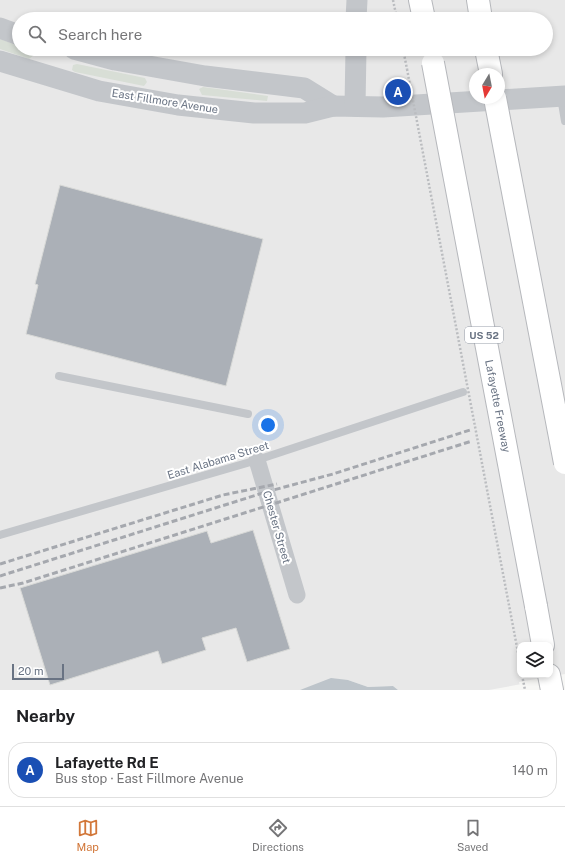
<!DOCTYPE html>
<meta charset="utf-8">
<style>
body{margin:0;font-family:"Public Sans",sans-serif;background:#f6f6f6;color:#202124}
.controls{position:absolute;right:12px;bottom:12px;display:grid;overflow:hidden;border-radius:8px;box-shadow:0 2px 6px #0003}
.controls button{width:36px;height:36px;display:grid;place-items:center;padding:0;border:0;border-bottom:1px solid #e0e0e0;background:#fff;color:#202124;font:20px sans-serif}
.compass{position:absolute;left:469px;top:68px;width:36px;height:36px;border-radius:50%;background:#fff;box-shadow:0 2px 6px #0003;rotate:190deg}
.scale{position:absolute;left:12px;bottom:10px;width:52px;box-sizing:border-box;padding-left:4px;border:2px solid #697383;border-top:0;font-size:11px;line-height:14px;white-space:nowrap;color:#697383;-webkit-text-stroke:3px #fff;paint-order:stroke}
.you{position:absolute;left:268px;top:425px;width:14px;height:14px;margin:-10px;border:3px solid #fff;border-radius:50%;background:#1a73e8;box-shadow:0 0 0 6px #1a73e833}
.badge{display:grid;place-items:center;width:26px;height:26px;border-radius:50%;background:#d27739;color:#fff;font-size:13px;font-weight:700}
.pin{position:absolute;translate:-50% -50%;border:2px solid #fff;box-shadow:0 1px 4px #0006}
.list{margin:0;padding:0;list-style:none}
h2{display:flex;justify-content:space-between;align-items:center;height:52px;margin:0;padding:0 16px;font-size:17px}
h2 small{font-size:13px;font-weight:400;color:#757577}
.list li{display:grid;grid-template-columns:26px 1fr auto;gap:12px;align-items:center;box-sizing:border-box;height:56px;margin:0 8px 8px;padding:0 8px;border:1px solid #e0e0e0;border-radius:16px}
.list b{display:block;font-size:15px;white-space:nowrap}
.list p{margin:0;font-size:13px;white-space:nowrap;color:#757577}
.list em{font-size:13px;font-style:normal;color:#757577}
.icon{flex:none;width:22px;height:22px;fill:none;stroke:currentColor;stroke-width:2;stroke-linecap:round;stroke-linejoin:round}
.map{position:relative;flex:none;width:565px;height:690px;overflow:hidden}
.search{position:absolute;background:#fff;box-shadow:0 2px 6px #0003;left:12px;right:12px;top:12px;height:44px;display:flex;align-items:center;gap:10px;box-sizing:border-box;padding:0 14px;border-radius:22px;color:#757577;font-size:15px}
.sheet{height:116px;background:#fff}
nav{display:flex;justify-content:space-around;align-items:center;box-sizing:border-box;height:56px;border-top:1px solid #e0e0e0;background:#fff;font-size:11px;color:#757577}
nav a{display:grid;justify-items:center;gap:2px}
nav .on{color:#d27739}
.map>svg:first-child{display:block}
.built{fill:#e8e8e8;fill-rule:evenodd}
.green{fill:#d8ded6}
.water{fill:#bdc4ca}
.pier{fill:#f7f7f5}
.building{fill:#abb0b7;stroke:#d8d9d7}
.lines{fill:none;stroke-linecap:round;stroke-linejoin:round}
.motorway-casing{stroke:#b6b8bc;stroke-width:24}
.path{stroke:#bbbdc0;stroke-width:2.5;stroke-dasharray:2 2;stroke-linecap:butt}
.service{stroke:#c3c6ca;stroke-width:8}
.minor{stroke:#c3c6ca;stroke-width:17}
.tertiary{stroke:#c3c6ca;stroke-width:21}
.motorway{stroke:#fff;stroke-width:22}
.rail{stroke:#a5a8ae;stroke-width:3;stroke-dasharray:6 3;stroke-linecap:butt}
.motorway-bridge-casing{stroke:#b6b8bc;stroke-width:24;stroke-linecap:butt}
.path-bridge{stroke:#bbbdc0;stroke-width:2.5;stroke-dasharray:2 2;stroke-linecap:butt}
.motorway-bridge{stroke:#fff;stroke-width:22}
.labels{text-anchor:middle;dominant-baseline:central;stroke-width:4;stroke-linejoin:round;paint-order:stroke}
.shield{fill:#fff;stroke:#969da8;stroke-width:1}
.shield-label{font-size:10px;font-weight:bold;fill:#697383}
.street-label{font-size:11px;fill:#697383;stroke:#fff}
</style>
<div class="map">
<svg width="565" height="690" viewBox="0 0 565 690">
<rect width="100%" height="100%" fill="#f7f7f5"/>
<!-- built -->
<path class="built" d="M0,0H565V676L489,690H398L393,686L368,687L348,680L300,690H0ZM19,19H546V49H19ZM475,74H499V98H475ZM520,645H550V675H520Z"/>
<!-- green -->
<g class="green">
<path d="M0,39L19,46V49L31,50L34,55L29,59L0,49Z"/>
<path d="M77,64L145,78L147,82L144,86L75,72L72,70L73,65Z"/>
<path d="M203,87L268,96L267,101L202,95L199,89Z"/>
</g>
<!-- water -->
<path class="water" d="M331,678L348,680L368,687L393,686L398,690H300Z"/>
<!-- pier -->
<path class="pier" d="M565,674V690H521L519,682Z"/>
<!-- building -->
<g class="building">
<path d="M60,185L263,239L226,386L26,334L38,285L35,284Z"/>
<path d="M253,530L290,649L247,662L236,628L202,638L206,650L162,664L158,651L50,685L20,588L207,531L211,543Z"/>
</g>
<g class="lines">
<defs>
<g id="motorway">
<path d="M420,0L424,19"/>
<path d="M478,0L481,19"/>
<path d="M486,49L491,74"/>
<path d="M536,606L543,645"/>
<path d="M549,675L552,690"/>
</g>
</defs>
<!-- motorway casing -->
<use href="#motorway" class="motorway-casing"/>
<!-- path -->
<g class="path">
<path d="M393,0L397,19"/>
<path d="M403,49L407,69"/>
<path d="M522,675L525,690"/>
</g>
<!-- service -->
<g class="service">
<path d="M561,97L565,121"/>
<path d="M59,376L248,414"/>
<path d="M0,535L257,460L463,392"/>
</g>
<!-- minor -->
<path class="minor" d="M257,460L297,595"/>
<!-- tertiary -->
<g class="tertiary">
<path d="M356,19L357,0"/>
<path d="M0,28L19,35"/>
<path d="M74,49L115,60L205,76L304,88L333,106"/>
<path d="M0,61L99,91L178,105L254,113H305L333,106L383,107L565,96"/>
<path d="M355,106L356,49"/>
</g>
<!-- motorway -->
<use href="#motorway" class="motorway"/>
<!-- rail -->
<g class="rail">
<path d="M0,564L223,495L277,484"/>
<path d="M0,576L266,492L333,474L470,430"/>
<path d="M0,588L23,583L472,441"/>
</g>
<defs>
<g id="motorway-bridge">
<path d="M433,63L536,606"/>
<path d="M495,98L565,463"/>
</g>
</defs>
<!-- motorway-bridge casing -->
<use href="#motorway-bridge" class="motorway-bridge-casing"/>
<!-- path-bridge -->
<path class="path-bridge" d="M407,69L520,663"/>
<!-- motorway-bridge -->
<use href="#motorway-bridge" class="motorway-bridge"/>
</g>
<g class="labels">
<!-- shield labels -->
<rect class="shield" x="465" y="327" width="38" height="16" rx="3"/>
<g class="shield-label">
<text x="484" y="335">US 52</text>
</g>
<!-- street labels -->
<g class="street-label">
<text transform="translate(165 101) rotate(9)">East Fillmore Avenue</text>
<text transform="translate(498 406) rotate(79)">Lafayette Freeway</text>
<text transform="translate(218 460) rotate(-17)">East Alabama Street</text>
<text transform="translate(277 527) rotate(74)">Chester Street</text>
</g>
</g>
</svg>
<div class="controls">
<button><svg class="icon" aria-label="layers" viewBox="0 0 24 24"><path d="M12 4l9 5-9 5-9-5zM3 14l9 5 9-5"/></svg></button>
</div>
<svg class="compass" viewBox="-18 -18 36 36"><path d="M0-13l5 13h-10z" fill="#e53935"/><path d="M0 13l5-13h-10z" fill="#757577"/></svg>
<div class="scale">20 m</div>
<div class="you"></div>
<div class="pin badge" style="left:398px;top:92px;background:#1a4fb4">A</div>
<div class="search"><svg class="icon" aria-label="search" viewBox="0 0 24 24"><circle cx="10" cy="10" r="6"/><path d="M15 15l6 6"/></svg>Search here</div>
</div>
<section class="sheet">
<h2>Nearby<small></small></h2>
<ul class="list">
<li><span class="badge" style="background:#1a4fb4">A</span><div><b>Lafayette Rd E</b><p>Bus stop · East Fillmore Avenue</p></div><em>140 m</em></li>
</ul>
</section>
<nav>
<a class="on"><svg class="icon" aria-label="map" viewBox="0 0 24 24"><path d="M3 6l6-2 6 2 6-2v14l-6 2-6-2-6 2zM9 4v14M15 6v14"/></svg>Map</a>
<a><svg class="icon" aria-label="directions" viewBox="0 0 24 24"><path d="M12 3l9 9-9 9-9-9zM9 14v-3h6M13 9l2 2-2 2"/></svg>Directions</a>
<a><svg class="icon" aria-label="saved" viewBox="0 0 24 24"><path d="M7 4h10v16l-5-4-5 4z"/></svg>Saved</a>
</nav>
